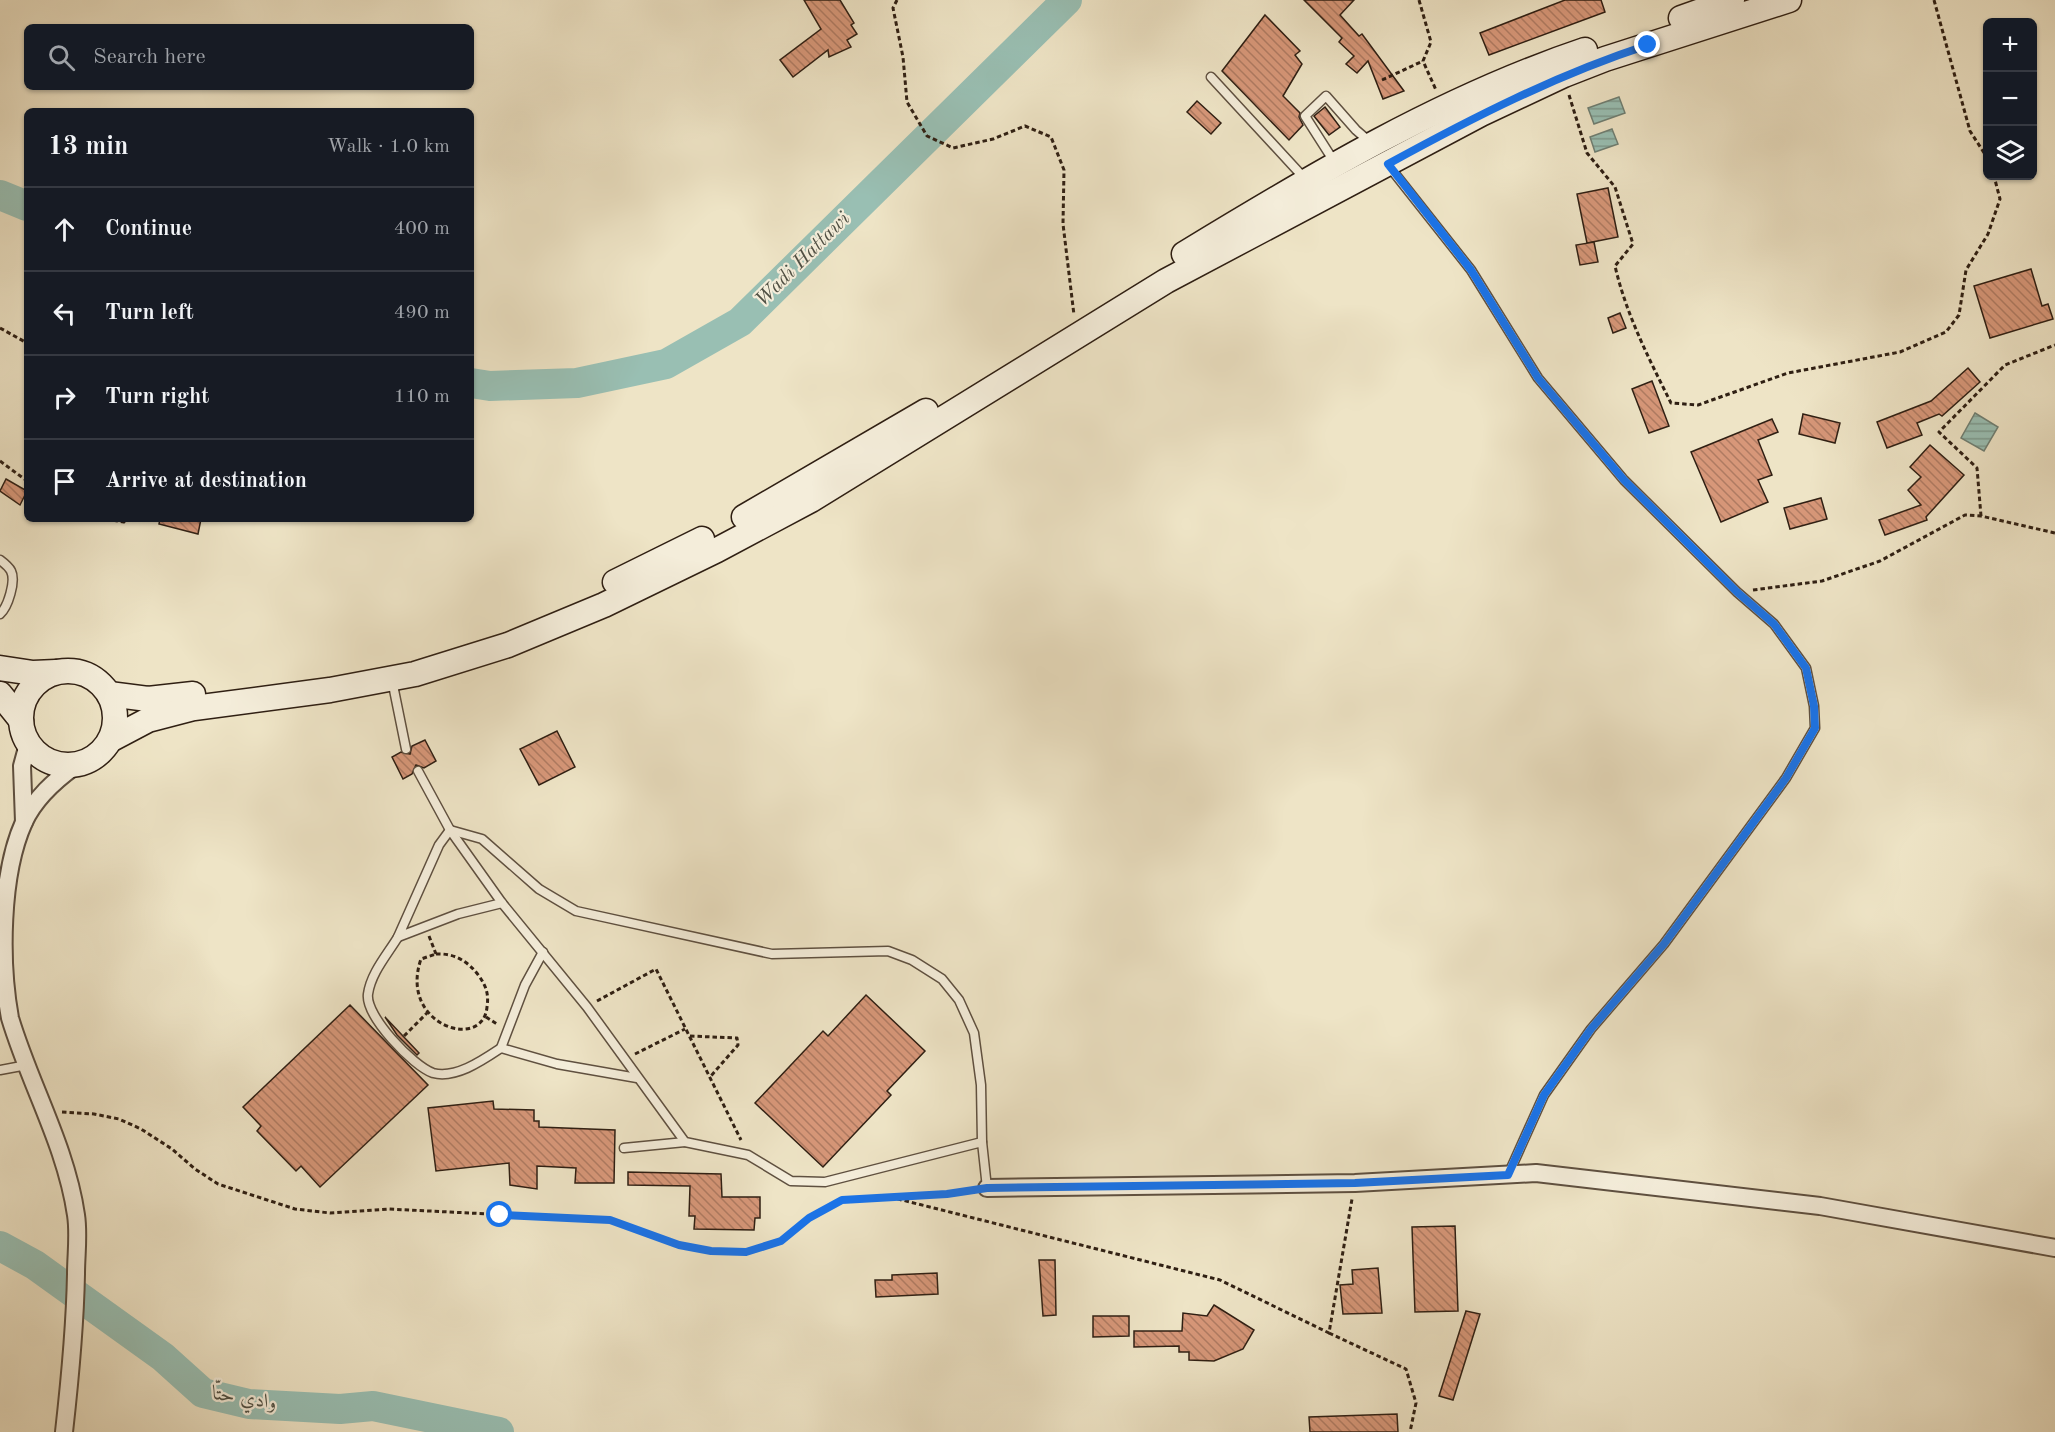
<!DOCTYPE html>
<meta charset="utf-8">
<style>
body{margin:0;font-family:"Old Standard TT",Amiri,serif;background:#20242c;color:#f1f3f6}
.controls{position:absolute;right:18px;top:18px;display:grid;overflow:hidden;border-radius:9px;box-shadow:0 2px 4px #0004}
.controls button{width:54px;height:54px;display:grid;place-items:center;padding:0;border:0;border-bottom:2px solid #363941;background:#171b24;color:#f1f3f6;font:30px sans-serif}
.stop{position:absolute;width:18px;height:18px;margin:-14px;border:4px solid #1a73e8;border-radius:50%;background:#fff}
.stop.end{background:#1a73e8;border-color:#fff;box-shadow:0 2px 6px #0008}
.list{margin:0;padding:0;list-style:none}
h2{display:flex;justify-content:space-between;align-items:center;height:78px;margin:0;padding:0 24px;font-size:26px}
h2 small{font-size:20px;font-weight:400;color:#9ea1a6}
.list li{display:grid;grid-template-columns:39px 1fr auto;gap:18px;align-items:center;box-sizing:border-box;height:84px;padding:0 24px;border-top:2px solid #363941}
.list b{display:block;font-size:22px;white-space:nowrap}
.list em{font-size:20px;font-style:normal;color:#9ea1a6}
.icon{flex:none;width:33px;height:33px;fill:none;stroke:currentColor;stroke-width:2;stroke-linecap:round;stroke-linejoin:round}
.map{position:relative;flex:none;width:2055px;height:1432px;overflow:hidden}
.search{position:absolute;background:#171b24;box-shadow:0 2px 4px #0004;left:24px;top:24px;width:450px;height:66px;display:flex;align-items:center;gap:15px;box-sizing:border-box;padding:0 21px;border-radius:9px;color:#9ea1a6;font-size:22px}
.panel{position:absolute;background:#171b24;box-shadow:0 2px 4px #0004;left:24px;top:108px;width:450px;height:414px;border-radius:9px}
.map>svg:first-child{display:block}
.water{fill:url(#water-rules);stroke:#6f7f73;stroke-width:1.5}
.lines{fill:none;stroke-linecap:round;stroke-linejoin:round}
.river{stroke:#99bfb3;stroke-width:30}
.building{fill:url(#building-back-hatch);stroke:#2f1f13;stroke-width:1.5}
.lane-casing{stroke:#5f5040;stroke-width:11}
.street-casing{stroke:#5f5040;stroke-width:20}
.secondary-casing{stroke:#2f1f13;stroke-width:27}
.path{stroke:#2f1f13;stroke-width:3;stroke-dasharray:4.5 3;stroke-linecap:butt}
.lane{stroke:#f4edda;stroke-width:8}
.street{stroke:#f4edda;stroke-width:16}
.secondary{stroke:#f4edda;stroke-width:24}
.route{stroke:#1a73e8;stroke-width:8}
.labels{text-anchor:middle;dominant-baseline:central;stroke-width:4.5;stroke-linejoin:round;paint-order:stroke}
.water-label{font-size:20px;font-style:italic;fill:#4f4f43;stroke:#f4edda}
</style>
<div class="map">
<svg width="2055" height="1432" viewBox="0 0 2055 1432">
<defs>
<pattern id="water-rules" width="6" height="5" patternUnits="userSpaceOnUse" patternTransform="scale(1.5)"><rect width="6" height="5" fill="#99bfb3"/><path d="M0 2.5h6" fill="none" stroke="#7d9b90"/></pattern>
<pattern id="building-back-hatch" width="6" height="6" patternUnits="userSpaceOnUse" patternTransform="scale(1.5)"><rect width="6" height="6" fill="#d79779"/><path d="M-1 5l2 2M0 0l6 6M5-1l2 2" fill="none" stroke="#af7b62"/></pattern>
</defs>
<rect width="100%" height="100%" fill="#eee4c6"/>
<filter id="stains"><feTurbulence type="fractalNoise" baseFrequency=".00333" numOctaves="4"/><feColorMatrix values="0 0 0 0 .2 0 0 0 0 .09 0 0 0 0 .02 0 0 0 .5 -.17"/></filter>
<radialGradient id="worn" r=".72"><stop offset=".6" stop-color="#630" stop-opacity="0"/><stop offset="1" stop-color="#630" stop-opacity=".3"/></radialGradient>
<!-- water -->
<g class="water">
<path d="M1619,97L1625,113L1594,124L1588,108Z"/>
<path d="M1612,129L1618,144L1595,152L1590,137Z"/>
<path d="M1975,413L1998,427L1984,451L1961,438Z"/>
</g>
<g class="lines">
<!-- river -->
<g class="river">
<path d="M0,195L27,206"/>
<path d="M471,383L490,386L577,383L666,364L740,322L1067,0"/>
<path d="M0,1246L35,1265L163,1357L203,1393L249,1404L340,1409L373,1406L499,1432"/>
</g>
</g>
<!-- building -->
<g class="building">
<path d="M804,0H840L854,23L851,25L857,34L847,40L851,47L829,57L828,50L793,77L780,60L821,29Z"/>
<path d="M1304,0H1354L1340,15L1359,36L1362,34L1404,91L1383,99L1368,61L1357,73L1346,64L1354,56L1339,42L1342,38Z"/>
<path d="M1565,0H1601L1605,12L1489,55L1480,33Z"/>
<path d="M1265,15L1300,51L1295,55L1302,64L1283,96L1300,113L1299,117L1303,125L1289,140L1222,71Z"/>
<path d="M1197,101L1221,123L1211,134L1187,112Z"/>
<path d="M1325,107L1340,127L1329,135L1314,116Z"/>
<path d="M1608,188L1618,237L1587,243L1577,194Z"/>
<path d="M1594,242L1598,262L1580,265L1576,245Z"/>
<path d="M2031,269L2042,306L2048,304L2053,319L1990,338L1974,286Z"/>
<path d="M1620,313L1626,328L1613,333L1608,318Z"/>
<path d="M1968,368L1980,382L1942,416L1939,414L1917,423L1922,435L1887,448L1877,422L1931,401Z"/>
<path d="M1652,381L1669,426L1649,433L1632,389Z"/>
<path d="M1803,414L1840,423L1835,443L1799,434Z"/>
<path d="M1772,419L1778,432L1758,440L1772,475L1758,480L1768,502L1721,522L1691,452Z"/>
<path d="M1930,445L1964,475L1926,517L1927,520L1885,535L1879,520L1921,505L1908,490L1921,477L1910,467Z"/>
<path d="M6,479L27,491L20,505L0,491Z"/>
<path d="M1821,498L1827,519L1790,529L1784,508Z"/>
<path d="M160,519H201L198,534L159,524Z"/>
<path d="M557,731L575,767L539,785L520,749Z"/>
<path d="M425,740L436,761L424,768L416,765L412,774L403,779L392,757L401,752L410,754L412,746Z"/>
<path d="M866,995L925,1051L887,1091L891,1095L823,1167L755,1103L823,1031L828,1036Z"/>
<path d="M350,1005L428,1085L320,1187L301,1166L296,1171L257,1131L261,1126L243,1107Z"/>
<path d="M385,1017L419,1053L417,1055L397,1035Z"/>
<path d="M493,1101L494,1109L534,1110V1121H539V1127L615,1130L614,1183H575L576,1168L537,1166V1189L510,1185L509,1163L436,1171L428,1108Z"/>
<path d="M628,1172L721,1174L722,1197H760V1218H755L754,1230L694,1229L695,1216H689L690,1186L628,1185Z"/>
<path d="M1455,1226L1458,1311L1415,1312L1412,1227Z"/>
<path d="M1039,1260H1055L1056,1315L1043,1316Z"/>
<path d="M1378,1268L1382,1313L1343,1314L1340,1285L1353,1284L1352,1270Z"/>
<path d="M937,1273L938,1294L876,1297L875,1280H892V1275Z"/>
<path d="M1214,1305L1254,1330L1243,1349L1214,1361L1189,1360V1352H1179V1346L1134,1347V1331H1182L1183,1313L1207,1316Z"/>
<path d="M1466,1311L1480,1314L1453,1400L1439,1396Z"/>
<path d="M1093,1316H1129V1336L1093,1337Z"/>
<path d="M1397,1414L1398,1432H1310L1309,1417Z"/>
</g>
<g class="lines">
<defs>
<g id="lane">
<path d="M1211,77L1306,180"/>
<path d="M1335,163L1305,116L1326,96L1356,130L1371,143"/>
<path d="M1388,165L1471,270L1538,378L1624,480L1737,592L1774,624L1806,668L1814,706L1815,728L1786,778L1664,944L1591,1029L1544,1095L1508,1175"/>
<path d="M0,560C4,563 9,567 11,571C16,581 8,607 0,614"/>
<path d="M392,680L406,749"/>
<path d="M418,771L450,830L502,903L587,1007L685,1142L748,1155L791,1181L825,1182L982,1142L987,1188"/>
<path d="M502,903L458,914L398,937L439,845L450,830L482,839L539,889L576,911L772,954L888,951L912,960L942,979L959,1000L974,1033L981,1085L982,1142"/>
<path d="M398,937C387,955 371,973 368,994C365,1016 413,1066 433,1073C456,1079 483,1060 501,1048"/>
<path d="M543,952L525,985L501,1048L557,1064L637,1078"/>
<path d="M0,1070L27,1065"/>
<path d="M624,1148L685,1142"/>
</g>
<g id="street">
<path d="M24,822L22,766L28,744"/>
<path d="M987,1188L1355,1183L1536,1173L1820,1206L2055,1248"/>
<path d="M64,1432C70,1379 75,1327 76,1274C76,1255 79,1234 76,1215C66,1146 30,1085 10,1018C0,963 0,875 24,822C35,798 54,781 75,766"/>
</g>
<g id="secondary">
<path d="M1681,18L1732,0"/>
<path d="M1184,254C1312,176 1442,98 1585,50"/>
<path d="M744,517L926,411"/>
<path d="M615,582L702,539"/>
<path d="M0,668L33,673L56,672"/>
<circle cx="68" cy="718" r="47"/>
<path d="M0,694L21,720"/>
<path d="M109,694L148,699L193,694"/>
<path d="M112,739L148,720L194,708L330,690L415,674L508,645L604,605L717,550L811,500L1166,281L1481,114L1564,75L1605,59L1789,0"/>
</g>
</defs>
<!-- lane casing -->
<use href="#lane" class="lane-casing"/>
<!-- street casing -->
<use href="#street" class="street-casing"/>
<!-- secondary casing -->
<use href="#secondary" class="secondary-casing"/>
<!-- path -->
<g class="path">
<path d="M897,0L893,8L903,57L907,102L927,136L953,148L993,139L1025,126L1051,137L1064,170L1063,224L1074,315"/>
<path d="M1419,0L1431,42L1423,61L1436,90"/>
<path d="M1934,0L1970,131L1988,159"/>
<path d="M1382,80L1423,61"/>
<path d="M1569,95L1587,153L1615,187L1633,244L1615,266C1626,314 1649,359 1671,403L1698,405L1788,373L1900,352L1946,332L1959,315L1966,270L1988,234L2000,199L1994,176"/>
<path d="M0,328L27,343"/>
<path d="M0,461L27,481"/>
<path d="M1981,516L1977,468L1939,432L2005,365L2055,345"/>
<path d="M106,519L124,522L125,519"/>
<path d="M1753,590L1822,581L1880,561L1965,515L1981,516L2055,533"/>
<path d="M429,936L436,954"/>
<path d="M436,954C454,953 468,961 479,976C486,986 489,994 487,1007C483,1052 398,1025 421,959Z"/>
<path d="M597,1001L656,969L741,1140"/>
<path d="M486,1017L497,1024"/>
<path d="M404,1036L428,1012"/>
<path d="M690,1036L737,1038L738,1045L710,1077"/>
<path d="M635,1054L685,1029"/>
<path d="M62,1112L94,1114L119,1119L141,1129L172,1149L195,1169L218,1184L295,1209L330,1213L389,1209L610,1220L679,1245L711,1251L746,1252L781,1241L809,1218L842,1200L970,1191"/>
<path d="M890,1197L1220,1280L1329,1333L1352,1199"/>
<path d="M1329,1333L1406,1369L1416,1403L1410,1432"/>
</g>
<!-- lane -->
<use href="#lane" class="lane"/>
<!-- street -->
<use href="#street" class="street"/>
<!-- secondary -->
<use href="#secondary" class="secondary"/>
</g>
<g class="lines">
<!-- route -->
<path class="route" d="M500,1215L610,1220L679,1245L711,1251L746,1252L781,1241L809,1218L842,1200L947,1194L987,1188L1355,1183L1508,1175L1544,1095L1591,1029L1664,944L1786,778L1815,728L1814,706L1806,668L1774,624L1737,592L1624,480L1538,378L1471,270L1388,164C1472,118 1556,75 1648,45"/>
</g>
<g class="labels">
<!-- water labels -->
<g class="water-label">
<text transform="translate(803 260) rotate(-45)">Wadi Hattawi</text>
<text transform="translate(245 1399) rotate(9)">وادي حتّا</text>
</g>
</g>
<rect width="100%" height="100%" filter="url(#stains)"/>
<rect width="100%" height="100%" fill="url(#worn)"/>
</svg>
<div class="controls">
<button>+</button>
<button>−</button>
<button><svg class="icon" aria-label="layers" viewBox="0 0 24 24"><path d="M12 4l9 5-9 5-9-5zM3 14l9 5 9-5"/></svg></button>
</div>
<div class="stop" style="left:500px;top:1215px"></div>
<div class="stop end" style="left:1648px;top:45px"></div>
<div class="search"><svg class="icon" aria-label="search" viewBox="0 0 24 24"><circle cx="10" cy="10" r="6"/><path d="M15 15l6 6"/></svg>Search here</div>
<section class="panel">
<h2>13 min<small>Walk · 1.0 km</small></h2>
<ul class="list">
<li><svg class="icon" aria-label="ahead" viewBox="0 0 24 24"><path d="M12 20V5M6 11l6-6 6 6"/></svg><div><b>Continue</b></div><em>400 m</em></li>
<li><svg class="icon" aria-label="left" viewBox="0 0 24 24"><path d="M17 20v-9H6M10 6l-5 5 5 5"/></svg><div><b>Turn left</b></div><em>490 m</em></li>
<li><svg class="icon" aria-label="right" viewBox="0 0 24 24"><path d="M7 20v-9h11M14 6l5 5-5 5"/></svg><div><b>Turn right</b></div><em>110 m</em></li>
<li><svg class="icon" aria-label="arrive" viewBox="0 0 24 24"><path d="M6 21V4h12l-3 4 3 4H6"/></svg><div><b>Arrive at destination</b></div></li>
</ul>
</section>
</div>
